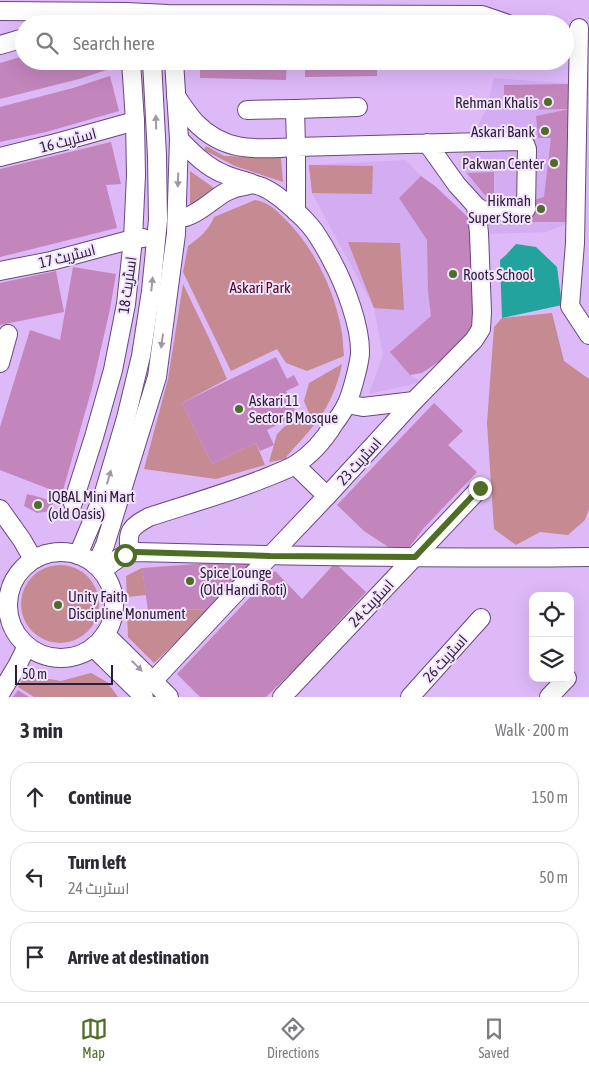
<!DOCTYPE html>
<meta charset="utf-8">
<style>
body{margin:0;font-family:"Asap Condensed",Cairo,sans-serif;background:#f7f7f7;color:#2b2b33}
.controls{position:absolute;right:15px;bottom:15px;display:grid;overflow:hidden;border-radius:10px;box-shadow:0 5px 20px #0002}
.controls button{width:45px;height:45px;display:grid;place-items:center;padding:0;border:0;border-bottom:1px solid #e1e1e2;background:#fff;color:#2b2b33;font:25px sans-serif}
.scale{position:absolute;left:15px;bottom:12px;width:98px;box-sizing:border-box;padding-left:5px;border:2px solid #2b1d35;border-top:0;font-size:14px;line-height:18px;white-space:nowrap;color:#2b1d35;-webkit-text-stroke:4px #f2e4fe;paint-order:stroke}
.stop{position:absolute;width:15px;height:15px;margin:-11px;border:4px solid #4e6e25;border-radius:50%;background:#fff}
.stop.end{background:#4e6e25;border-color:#fff;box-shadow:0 1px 5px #0008}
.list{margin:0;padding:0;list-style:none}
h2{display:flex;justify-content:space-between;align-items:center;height:65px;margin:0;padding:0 20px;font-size:21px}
h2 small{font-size:16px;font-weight:400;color:#7c7c81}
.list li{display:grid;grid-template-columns:32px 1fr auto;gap:15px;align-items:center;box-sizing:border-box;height:70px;margin:0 10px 10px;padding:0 10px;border:1px solid #e1e1e2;border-radius:20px}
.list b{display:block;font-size:19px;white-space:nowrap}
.list p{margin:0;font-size:16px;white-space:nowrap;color:#7c7c81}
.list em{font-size:16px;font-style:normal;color:#7c7c81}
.icon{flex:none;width:28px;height:28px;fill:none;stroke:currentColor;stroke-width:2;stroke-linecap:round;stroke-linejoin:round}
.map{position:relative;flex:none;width:589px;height:697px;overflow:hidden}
.search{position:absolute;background:#fff;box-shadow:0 5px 20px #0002;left:15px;right:15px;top:15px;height:55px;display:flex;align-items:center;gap:12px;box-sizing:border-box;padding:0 18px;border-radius:28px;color:#7c7c81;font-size:19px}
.sheet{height:305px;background:#fff}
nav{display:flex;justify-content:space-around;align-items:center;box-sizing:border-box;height:70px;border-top:1px solid #e1e1e2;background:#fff;font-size:14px;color:#7c7c81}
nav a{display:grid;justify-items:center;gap:2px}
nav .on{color:#4e6e25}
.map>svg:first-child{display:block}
.built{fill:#d3acf1}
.green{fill:#c58a92}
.water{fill:#23a39d}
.building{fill:#c285bc}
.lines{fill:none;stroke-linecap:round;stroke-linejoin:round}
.minor-casing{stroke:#684880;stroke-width:20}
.minor{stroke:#fff;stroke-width:18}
.oneway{fill:#a099a4}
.route{stroke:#4e6e25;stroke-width:6}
.poi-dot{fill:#4e6e25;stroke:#f2e4fe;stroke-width:2}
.labels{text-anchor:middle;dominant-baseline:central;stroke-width:4;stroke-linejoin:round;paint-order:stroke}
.poi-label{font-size:15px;fill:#2b1d35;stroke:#f2e4fe;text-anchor:start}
.street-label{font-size:15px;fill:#2b1d35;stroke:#f2e4fe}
.park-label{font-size:15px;fill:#560921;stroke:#f2e4fe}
</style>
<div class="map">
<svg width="589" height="697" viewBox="0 0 589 697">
<rect width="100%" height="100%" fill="#ddb9f8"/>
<!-- built -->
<g class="built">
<path d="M494,78L569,84L566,224L547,232L486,234L461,158L486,110Z"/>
<path d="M406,160L421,176L399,198L427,240L431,316L390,352L410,375L421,382L369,394L383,355L374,308L312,193L309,165Z"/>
</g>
<!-- green -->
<g class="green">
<path d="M206,146L224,156L281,158L283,182L235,166L204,150Z"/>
<path d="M309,165L373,166L372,194L312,193Z"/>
<path d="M190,171L214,188L190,207Z"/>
<path d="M255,200C268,202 275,209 284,218C314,247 335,291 342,333C343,340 343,348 344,356L307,371L286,363L277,349L231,371L183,272L188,246C199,238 209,230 214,217Z"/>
<path d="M348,242L400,243L404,310L374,308Z"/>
<path d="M183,284L209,338L227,379L182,403L212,464L256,443L265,465L216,479L144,469L168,379Z"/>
<path d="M552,313L564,361L589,379V509L585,520L568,535L540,532L516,545L494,529L487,423L494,327L502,318Z"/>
<path d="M342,364C339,381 332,398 323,413C313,428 299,442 287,456L286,459L269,462L277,434L284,427L309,413L304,401L309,383Z"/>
<circle cx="60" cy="604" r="39"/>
<path d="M142,568L146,595L127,597L126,576Z"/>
<path d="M211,609L154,663L128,637L127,612Z"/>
<path d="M91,673L107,682L118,697H34L18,687L25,675L61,681Z"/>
</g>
<!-- water -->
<path class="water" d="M516,244L536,247L557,267L562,305L502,318L500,260L506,255Z"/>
<!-- building -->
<g class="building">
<path d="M24,56V61H114L116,67L79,79L0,99V63Z"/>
<path d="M200,61H287L286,80L200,78Z"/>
<path d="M305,61H377V76L305,77Z"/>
<path d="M110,76L119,111L46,132L0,142V107L73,88Z"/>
<path d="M569,84L570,109L566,222H530V201L544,197L551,138H538L536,116L570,109L504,110V85Z"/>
<path d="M111,142L121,184L106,185L117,228L0,257V169Z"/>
<path d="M494,172V197L488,199L467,173Z"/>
<path d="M421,176L435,186L471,220L479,323L447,356L422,373L410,375L390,352L431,316L428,291L427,240L399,198Z"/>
<path d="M73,267L116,274L110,309L92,388L62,494L0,470V427L30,330L60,340Z"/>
<path d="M56,271L64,312L0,325V283Z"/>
<path d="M276,357L287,379L294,375L299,385L286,391L297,415L267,430L274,445L260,451L256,443L212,464L182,403Z"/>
<path d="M434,403L463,431L448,445L477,472L423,529L408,549L396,552L364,531L337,505Z"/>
<path d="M27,494L43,498L53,503L50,511L37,513L24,506Z"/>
<path d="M237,561H254L211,609L148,611L142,568Z"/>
<path d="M335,563L366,592L297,667L266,697H200L177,674L275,571L302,599Z"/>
<path d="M18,690L29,697H13Z"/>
</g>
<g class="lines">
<defs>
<g id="minor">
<path d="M0,11L126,12L168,14L482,15L508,24"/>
<path d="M579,28L575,243L570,306L589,335"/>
<path d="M0,45L24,38"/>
<path d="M176,96C182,105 188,114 195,122C225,153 256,149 296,147L295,109L247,110"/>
<path d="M295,109L358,107"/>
<path d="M179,139C193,153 206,167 224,174C232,178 242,180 251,183"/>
<path d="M0,157L60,142L135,121"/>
<path d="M296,212V147L520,141L525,144L527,149L526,209L524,212L488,211L482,210L476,206L457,185L427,143"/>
<path d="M0,271L51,261L133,239L143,238"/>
<path d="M0,363L8,334"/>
<path d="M347,404L363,407L414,401"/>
<path d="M295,465L327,496"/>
<path d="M73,503L94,437L113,370L126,304L133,239L136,175L135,121L131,61"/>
<path d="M0,509L22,540L33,559"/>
<path d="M130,552C126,531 131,527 149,517C186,505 224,494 260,480C272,475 284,471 295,465C311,455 324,440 334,424C338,418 343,412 346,405C351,396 359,365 360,354C361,327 345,285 332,261C327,251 321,241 315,232C305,218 273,188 256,185C253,184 248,185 245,186C220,188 208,210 186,217"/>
<circle cx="61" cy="605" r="53"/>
<path d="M78,555L103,496L126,418L141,356L151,291L158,220L157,156L152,61"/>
<path d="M96,565L105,545L157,377L176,234L179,139L174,61"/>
<path d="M102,571C112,563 123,553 136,552C287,556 438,559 589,557"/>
<path d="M105,634L169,697"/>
<path d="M93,647L144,697"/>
<path d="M153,681L270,556L327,496L414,401L474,340L481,329L482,312L479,233L476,206"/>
<path d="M0,694L17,666L27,646"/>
<path d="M282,697L480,488"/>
<path d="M410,697L481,618"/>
<path d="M549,697L567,678"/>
</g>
</defs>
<!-- minor casing -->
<use href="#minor" class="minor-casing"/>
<!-- minor -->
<use href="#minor" class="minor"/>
</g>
<!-- one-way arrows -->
<defs><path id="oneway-solid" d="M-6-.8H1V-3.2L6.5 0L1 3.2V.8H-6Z" transform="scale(1.25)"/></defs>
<g class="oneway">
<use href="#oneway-solid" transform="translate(156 122) rotate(-92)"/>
<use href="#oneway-solid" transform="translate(178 180) rotate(92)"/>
<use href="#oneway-solid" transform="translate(152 284) rotate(-84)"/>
<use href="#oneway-solid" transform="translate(162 341) rotate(98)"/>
<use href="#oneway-solid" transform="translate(109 477) rotate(-74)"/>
<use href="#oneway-solid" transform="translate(137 666) rotate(45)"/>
</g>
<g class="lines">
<!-- route -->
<path class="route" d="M125,555L130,552H136L270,556L415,557L480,488"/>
</g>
<!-- markers -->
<g class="poi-dot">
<circle cx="548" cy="102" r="5"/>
<circle cx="545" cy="131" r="5"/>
<circle cx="554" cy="163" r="5"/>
<circle cx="541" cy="209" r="5"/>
<circle cx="453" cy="274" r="5"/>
<circle cx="239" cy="409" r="5"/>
<circle cx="38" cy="505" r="5"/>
<circle cx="190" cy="581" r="5"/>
<circle cx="58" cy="605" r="5"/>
</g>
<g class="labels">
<!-- poi labels -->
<g class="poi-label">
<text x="538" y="102" text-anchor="end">Rehman Khalis</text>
<text x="535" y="131" text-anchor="end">Askari Bank</text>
<text x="544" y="163" text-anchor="end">Pakwan Center</text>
<text x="531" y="200" text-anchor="end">Hikmah<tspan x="531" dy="17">Super Store</tspan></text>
<text x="463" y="274">Roots School</text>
<text x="249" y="400">Askari 11<tspan x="249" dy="17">Sector B Mosque</tspan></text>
<text x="48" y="496">IQBAL Mini Mart<tspan x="48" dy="17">(old Oasis)</tspan></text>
<text x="200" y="572">Spice Lounge<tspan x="200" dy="17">(Old Handi Roti)</tspan></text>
<text x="68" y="596">Unity Faith<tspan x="68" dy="17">Discipline Monument</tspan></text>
</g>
<!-- street labels -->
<g class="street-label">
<text transform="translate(68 140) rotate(-15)">اسٹریٹ 16</text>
<text transform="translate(67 256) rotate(-14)">اسٹریٹ 17</text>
<text transform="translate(127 285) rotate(-82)">اسٹریٹ 18</text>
<text transform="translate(359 461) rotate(-48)">اسٹریٹ 23</text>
<text transform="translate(371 603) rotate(-47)">اسٹریٹ 24</text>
<text transform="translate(445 658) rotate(-48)">اسٹریٹ 26</text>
</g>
<!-- park labels -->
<g class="park-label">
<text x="260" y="287">Askari Park</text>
</g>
</g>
</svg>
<div class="controls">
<button><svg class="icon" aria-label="locate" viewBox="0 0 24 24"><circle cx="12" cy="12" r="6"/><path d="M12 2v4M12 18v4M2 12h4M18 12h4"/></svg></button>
<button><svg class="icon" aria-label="layers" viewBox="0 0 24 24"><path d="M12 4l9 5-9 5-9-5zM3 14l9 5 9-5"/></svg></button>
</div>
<div class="scale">50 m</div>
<div class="stop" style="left:125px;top:555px"></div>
<div class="stop end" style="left:480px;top:488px"></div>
<div class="search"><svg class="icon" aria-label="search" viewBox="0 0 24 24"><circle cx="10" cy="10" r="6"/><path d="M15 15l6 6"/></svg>Search here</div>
</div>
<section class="sheet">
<h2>3 min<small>Walk · 200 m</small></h2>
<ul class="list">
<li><svg class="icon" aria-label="ahead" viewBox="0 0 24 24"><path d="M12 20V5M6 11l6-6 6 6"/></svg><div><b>Continue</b></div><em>150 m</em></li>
<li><svg class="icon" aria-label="left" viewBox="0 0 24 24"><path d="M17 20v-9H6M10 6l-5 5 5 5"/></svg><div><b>Turn left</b><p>اسٹریٹ 24</p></div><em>50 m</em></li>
<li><svg class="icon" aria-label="arrive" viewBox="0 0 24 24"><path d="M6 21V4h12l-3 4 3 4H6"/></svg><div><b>Arrive at destination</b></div></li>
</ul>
</section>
<nav>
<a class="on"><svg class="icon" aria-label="map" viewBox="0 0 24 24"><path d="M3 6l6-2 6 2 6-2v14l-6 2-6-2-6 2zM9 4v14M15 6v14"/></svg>Map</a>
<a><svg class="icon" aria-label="directions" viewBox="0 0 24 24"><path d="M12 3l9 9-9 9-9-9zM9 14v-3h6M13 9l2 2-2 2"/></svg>Directions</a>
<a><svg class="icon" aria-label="saved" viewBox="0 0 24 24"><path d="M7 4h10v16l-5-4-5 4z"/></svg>Saved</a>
</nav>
